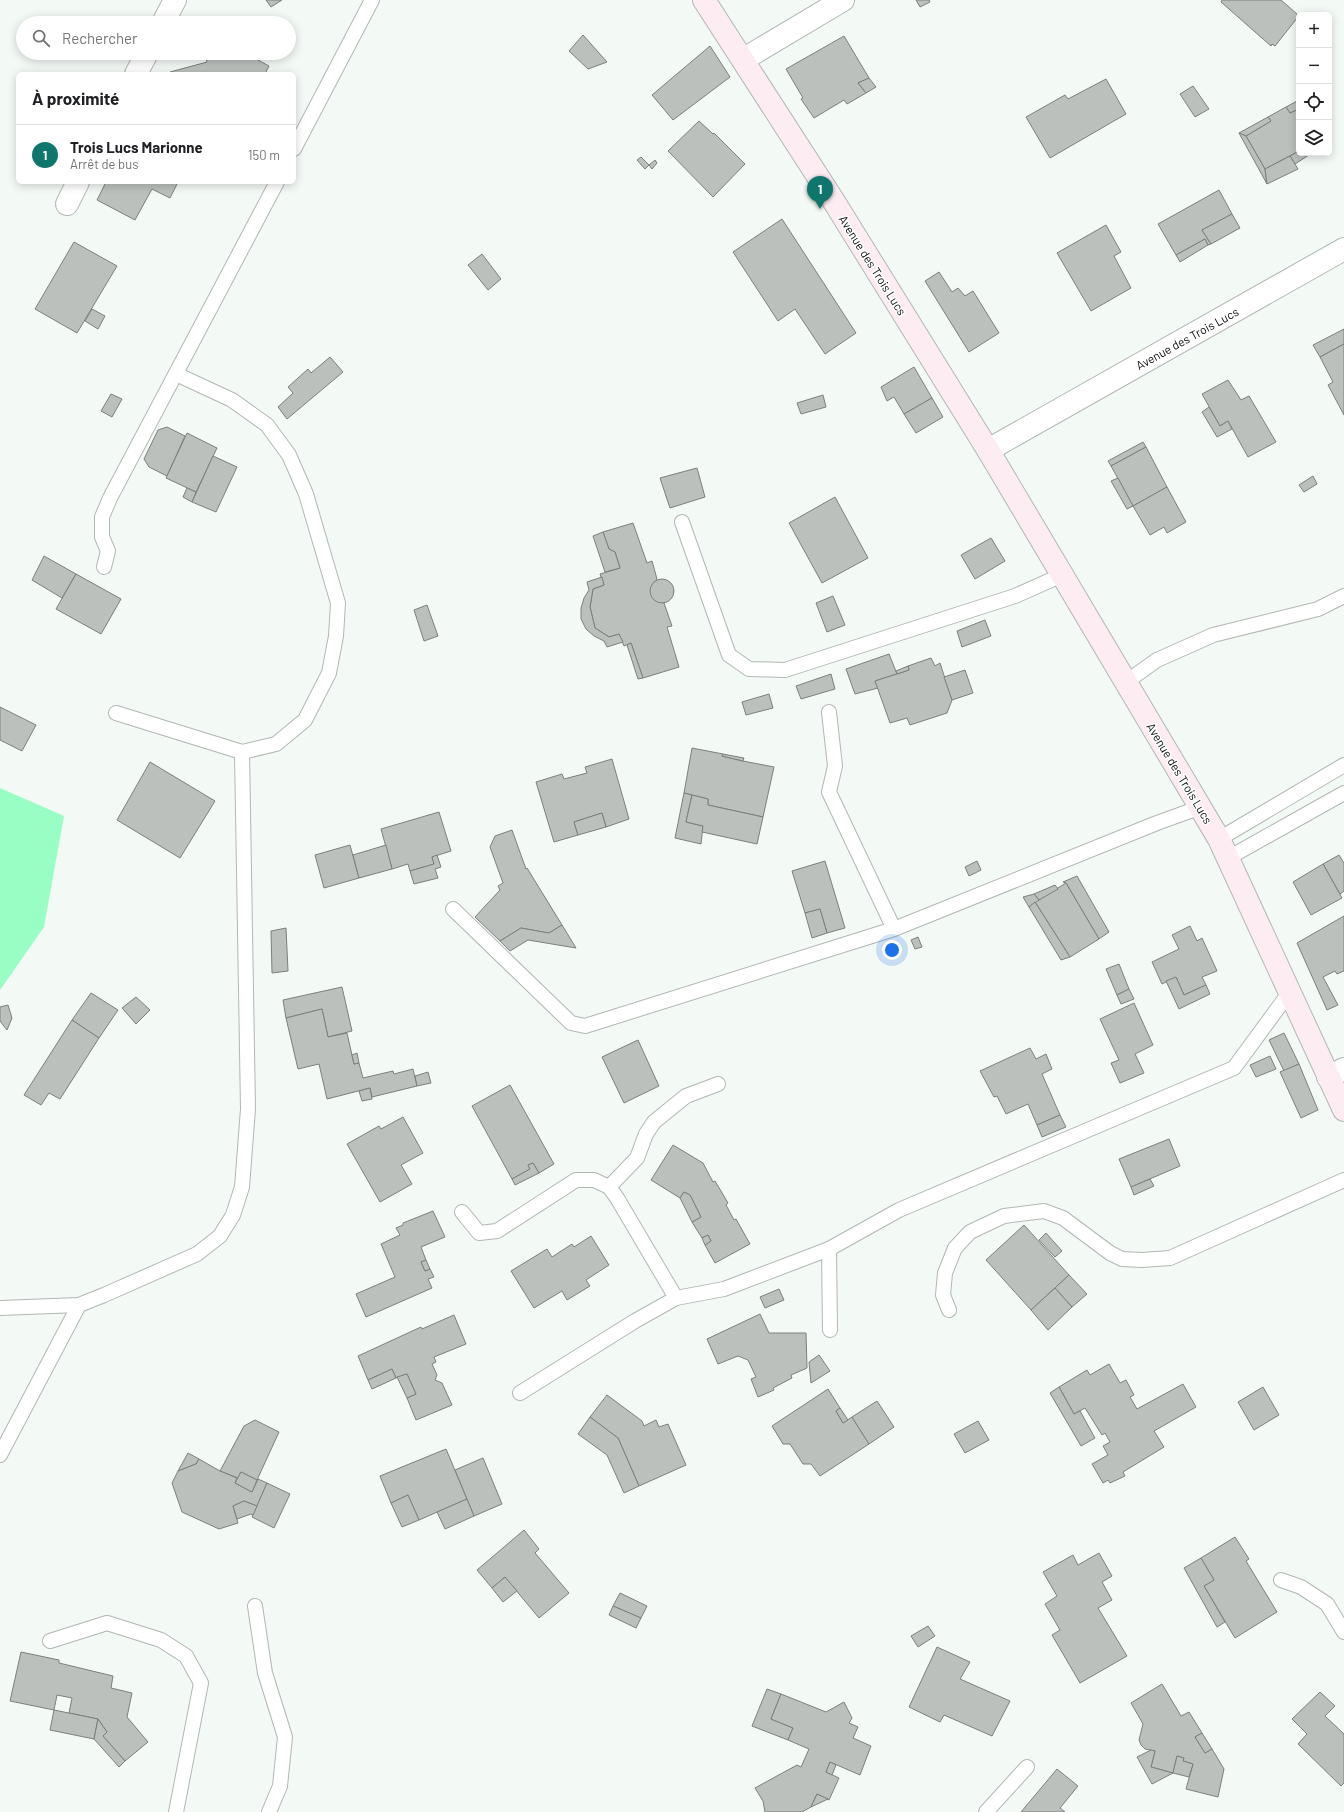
<!DOCTYPE html>
<html lang="fr">
<meta charset="utf-8">
<style>
body{margin:0;font-family:Barlow,sans-serif;background:#f6f6f6;color:#202124}
.controls{position:absolute;right:12px;top:12px;display:grid;overflow:hidden;border-radius:6px;box-shadow:0 2px 10px #0003}
.controls button{width:36px;height:36px;display:grid;place-items:center;padding:0;border:0;border-bottom:1px solid #e0e0e0;background:#fff;color:#202124;font:20px sans-serif}
.you{position:absolute;left:892px;top:950px;width:14px;height:14px;margin:-10px;border:3px solid #fff;border-radius:50%;background:#1a73e8;box-shadow:0 0 0 6px #1a73e833}
.badge{display:grid;place-items:center;width:26px;height:26px;border-radius:50%;background:#0f766e;color:#fff;font-size:13px;font-weight:700}
.pin{position:absolute;translate:-50% -33px;filter:drop-shadow(0 1px 2px #0008)}
.pin::after{content:'';position:absolute;top:21px;width:14px;height:12px;background:inherit;clip-path:polygon(0 0,100% 0,50% 100%)}
.list{margin:0;padding:0;list-style:none}
h2{display:flex;justify-content:space-between;align-items:center;height:52px;margin:0;padding:0 16px;font-size:17px}
h2 small{font-size:13px;font-weight:400;color:#757577}
.list li{display:grid;grid-template-columns:26px 1fr auto;gap:12px;align-items:center;box-sizing:border-box;height:60px;padding:0 16px;border-top:1px solid #e0e0e0}
.list b{display:block;font-size:15px;white-space:nowrap}
.list p{margin:0;font-size:13px;white-space:nowrap;color:#757577}
.list em{font-size:13px;font-style:normal;color:#757577}
.icon{flex:none;width:22px;height:22px;fill:none;stroke:currentColor;stroke-width:2;stroke-linecap:round;stroke-linejoin:round}
.map{position:relative;flex:none;width:1344px;height:1812px;overflow:hidden}
.search{position:absolute;background:#fff;box-shadow:0 2px 10px #0003;left:16px;top:16px;width:280px;height:44px;display:flex;align-items:center;gap:10px;box-sizing:border-box;padding:0 14px;border-radius:22px;color:#757577;font-size:15px}
.panel{position:absolute;background:#fff;box-shadow:0 2px 10px #0003;left:16px;top:72px;width:280px;height:112px;border-radius:6px}
.map>svg:first-child{display:block}
.green{fill:#99fec3}
.building{fill:#bbc0bd;stroke:#7b807d}
.lines{fill:none;stroke-linecap:round;stroke-linejoin:round}
.service-casing{stroke:#b1b7b3;stroke-width:16}
.minor-casing{stroke:#b1b7b3;stroke-width:24}
.secondary-casing{stroke:#b1b7b3;stroke-width:24}
.service{stroke:#fff;stroke-width:14}
.minor{stroke:#fff;stroke-width:22}
.secondary{stroke:#feecf3;stroke-width:22}
.labels{text-anchor:middle;dominant-baseline:central;stroke-width:3;stroke-linejoin:round;paint-order:stroke}
.street-label{font-size:12px;fill:#0b0d0b;stroke:#fff}
</style>
<div class="map">
<svg width="1344" height="1812" viewBox="0 0 1344 1812">
<rect width="100%" height="100%" fill="#f3f9f5"/>
<!-- green -->
<path class="green" d="M0,788L64,816L44,927L0,990Z"/>
<!-- building -->
<g class="building">
<path d="M266,0H282L271,7Z"/>
<path d="M916,0H929L930,2L920,7Z"/>
<path d="M1222,0H1281L1297,14L1298,17L1275,46L1272,44L1271,46L1221,2Z"/>
<path d="M583,35L607,62L588,69L569,51Z"/>
<path d="M844,36L869,78L858,83L866,93L847,104L844,100L814,118L801,99L803,98L786,69Z"/>
<path d="M710,46L730,77L673,120L652,95Z"/>
<path d="M204,53H245L269,66L265,74H168L170,72L207,62Z"/>
<path d="M869,78L876,87L866,93L858,83Z"/>
<path d="M1106,79L1126,114L1050,158L1026,117L1065,95L1068,99Z"/>
<path d="M1193,86L1209,109L1195,117L1180,94Z"/>
<path d="M1299,100V109L1290,113L1286,107Z"/>
<path d="M1286,107L1290,113L1299,109V151L1265,169L1246,136L1271,121L1268,117Z"/>
<path d="M1268,117L1271,121L1246,136L1239,133Z"/>
<path d="M699,121L713,134L714,133L745,164L713,197L668,151Z"/>
<path d="M1239,133L1246,136L1265,169L1267,184Z"/>
<path d="M1299,151V153H1312L1295,164L1290,156Z"/>
<path d="M1290,156L1298,169L1267,184L1265,169Z"/>
<path d="M641,157L649,165L645,169L637,160Z"/>
<path d="M655,160L657,163L652,169L649,165Z"/>
<path d="M106,182H178L170,198L152,189L135,220L97,200Z"/>
<path d="M1219,190L1232,214L1202,230L1211,244L1208,245L1205,239L1176,255L1158,224Z"/>
<path d="M1232,214L1240,228L1211,244L1202,230Z"/>
<path d="M782,219L856,333L825,354L795,309L778,321L733,252Z"/>
<path d="M1106,225L1121,252L1114,256L1131,288L1091,311L1057,253Z"/>
<path d="M1205,239L1208,245L1180,262L1176,255Z"/>
<path d="M74,242L117,266L77,333L35,309Z"/>
<path d="M482,254L501,279L488,290L468,265Z"/>
<path d="M939,272L952,292L958,288L965,296L973,291L999,333L969,352L925,281Z"/>
<path d="M92,309L105,316L98,329L85,321Z"/>
<path d="M1344,329V344L1320,357L1313,345Z"/>
<path d="M1344,344V415L1328,385L1333,382L1320,357Z"/>
<path d="M330,357L343,372L287,419L278,407L293,393L288,387L308,369L311,373Z"/>
<path d="M914,367L932,398L904,414L894,397L887,401L881,387Z"/>
<path d="M1228,380L1241,400L1249,396L1276,442L1248,457L1228,421L1220,426L1202,394Z"/>
<path d="M111,394L122,399L112,417L101,411Z"/>
<path d="M823,395L826,407L801,414L797,403Z"/>
<path d="M932,398L943,417L916,433L904,414Z"/>
<path d="M1209,407L1220,426L1228,421L1232,429L1217,437L1202,412Z"/>
<path d="M167,427L185,436L167,476L149,467L144,459L158,430Z"/>
<path d="M187,433L217,448L196,492L166,478Z"/>
<path d="M1143,442L1146,447L1111,466L1108,461Z"/>
<path d="M1146,447L1167,487L1133,506L1111,466Z"/>
<path d="M213,456L237,467L216,512L192,502Z"/>
<path d="M697,468L705,497L670,508L660,478Z"/>
<path d="M1313,476L1317,484L1304,492L1299,485Z"/>
<path d="M1118,478L1133,506L1127,509L1111,481Z"/>
<path d="M1167,487L1186,522L1167,533L1164,527L1150,535L1133,506Z"/>
<path d="M187,488L196,492L192,502L183,497Z"/>
<path d="M835,497L868,558L822,583L789,523Z"/>
<path d="M633,523L647,563L652,561L657,579L652,586L651,594L654,599L664,603L672,626L667,627L679,667L643,678L631,643L624,646L619,634L609,637L595,628L590,607L593,589L604,585L600,574L620,568L615,552L609,549L603,532Z"/>
<path d="M603,532L609,549L615,552L620,568L605,572L593,536Z"/>
<path d="M991,538L1005,561L975,579L961,555Z"/>
<path d="M44,556L76,574L62,598L32,580Z"/>
<path d="M76,574L121,599L101,634L56,609Z"/>
<path d="M602,577L604,585L593,589L590,607L595,628L609,637L619,634L623,642L607,647L604,641L594,636L586,629L581,619V608L584,598L589,590L587,582Z"/>
<circle cx="662" cy="591" r="12"/>
<path d="M833,596L845,625L827,632L816,603Z"/>
<path d="M427,605L438,636L424,641L414,610Z"/>
<path d="M985,620L991,636L962,647L957,631Z"/>
<path d="M631,643L643,678L638,679L627,645Z"/>
<path d="M889,654L897,674L875,681L878,688L855,694L846,669Z"/>
<path d="M931,658L935,666L940,663L952,700L947,713L910,725L907,718L890,723L875,681L909,670L908,666Z"/>
<path d="M908,666L909,670L897,674L896,671Z"/>
<path d="M965,670L973,693L952,700L944,677Z"/>
<path d="M831,674L835,689L801,699L796,686Z"/>
<path d="M769,694L773,708L746,715L742,702Z"/>
<path d="M0,707L36,725L22,751L0,740Z"/>
<path d="M692,748L723,754L722,756L743,761L774,767L763,817L708,805V799L684,793Z"/>
<path d="M723,754L744,758L743,761L722,756Z"/>
<path d="M612,759L629,819L606,827L602,813L574,822L578,835L554,842L536,782L562,774L564,779L587,773L585,767Z"/>
<path d="M150,762L215,801L180,858L117,820Z"/>
<path d="M684,793L692,795L686,822L703,826L701,844L675,838Z"/>
<path d="M692,795L708,799V805L763,817L757,844L702,832L703,826L686,822Z"/>
<path d="M439,812L451,851L432,857L434,864L410,871L408,864L392,869L381,829Z"/>
<path d="M602,813L606,827L578,835L574,822Z"/>
<path d="M512,830L526,869L527,868L562,925L549,933L521,928L500,941L475,917L500,890L498,886L503,883L490,847L495,836Z"/>
<path d="M350,845L359,878L324,888L315,855Z"/>
<path d="M386,845L392,869L359,878L353,855Z"/>
<path d="M437,855L441,867L435,869L438,878L414,884L410,871L434,864L432,857Z"/>
<path d="M1339,855L1344,863V891L1340,894L1323,864Z"/>
<path d="M825,861L845,928L827,933L820,909L805,913L792,871Z"/>
<path d="M977,861L981,870L969,876L965,867Z"/>
<path d="M1323,864L1342,898L1311,915L1293,882Z"/>
<path d="M1077,876L1109,932L1099,939L1066,883L1063,882Z"/>
<path d="M1066,883L1099,939L1070,957L1035,902Z"/>
<path d="M1055,885L1058,889L1039,900L1034,894Z"/>
<path d="M1034,894L1039,900L1029,907L1023,897Z"/>
<path d="M1035,902L1070,957L1061,960L1029,907Z"/>
<path d="M820,909L827,933L812,938L805,913Z"/>
<path d="M1344,916V971L1337,974L1335,971L1323,977L1338,1005L1327,1010L1297,943Z"/>
<path d="M562,925L576,948L528,940L510,951L500,941L521,928L549,933Z"/>
<path d="M1190,926L1197,941L1202,938L1217,971L1202,977L1206,985L1184,995L1176,977L1162,984L1152,962L1179,949L1172,935Z"/>
<path d="M286,928L288,971L272,973L271,931Z"/>
<path d="M918,937L922,947L915,949L911,940Z"/>
<path d="M1119,964L1129,989L1117,995L1106,969Z"/>
<path d="M1176,977L1184,995L1206,985L1210,994L1179,1009L1166,981Z"/>
<path d="M342,987L352,1031L328,1037L322,1009L286,1018L283,1000Z"/>
<path d="M1129,989L1134,999L1121,1004L1117,995Z"/>
<path d="M91,993L118,1010L99,1038L72,1020Z"/>
<path d="M136,997L150,1010L136,1024L122,1008Z"/>
<path d="M1134,1003L1153,1045L1135,1054L1144,1073L1120,1083L1111,1063L1119,1060L1100,1019Z"/>
<path d="M8,1005L12,1018L7,1030L0,1021V1007Z"/>
<path d="M322,1009L328,1037L347,1033L354,1064L359,1063L363,1078L393,1071L394,1074L413,1069L417,1086L372,1097L370,1088L327,1099L319,1064L298,1069L286,1018Z"/>
<path d="M72,1020L99,1038L60,1099L49,1093L41,1105L24,1095Z"/>
<path d="M1284,1033L1299,1064L1284,1071L1269,1040Z"/>
<path d="M638,1040L659,1086L624,1103L602,1057Z"/>
<path d="M1030,1048L1036,1059L1046,1054L1052,1069L1042,1074L1060,1115L1037,1125L1028,1104L1006,1114L997,1096L994,1097L980,1071Z"/>
<path d="M357,1053L359,1063L354,1064L352,1055Z"/>
<path d="M1270,1056L1276,1069L1256,1077L1250,1065Z"/>
<path d="M1299,1064L1318,1110L1301,1118L1280,1072Z"/>
<path d="M428,1072L431,1083L417,1086L415,1076Z"/>
<path d="M510,1085L554,1164L539,1173L533,1163L528,1165L530,1169L512,1179L472,1106Z"/>
<path d="M370,1088L372,1099L362,1101L359,1091Z"/>
<path d="M1060,1115L1066,1127L1042,1137L1037,1125Z"/>
<path d="M403,1117L423,1153L401,1165L412,1184L380,1202L347,1144L379,1126L381,1129Z"/>
<path d="M1169,1139L1180,1166L1131,1187L1119,1159Z"/>
<path d="M673,1145L703,1163L713,1182L715,1181L728,1203L726,1205L734,1220L736,1219L750,1244L715,1263L705,1245L711,1241L708,1235L702,1238L692,1222L701,1217L690,1195L684,1192L680,1198L651,1180Z"/>
<path d="M533,1163L539,1173L515,1185L512,1179L530,1169L528,1165Z"/>
<path d="M1150,1179L1154,1186L1134,1195L1131,1187Z"/>
<path d="M684,1192L690,1195L701,1217L692,1222L680,1198Z"/>
<path d="M433,1211L445,1237L421,1247L426,1260L421,1262L425,1271L430,1269L434,1277L428,1279L432,1288L366,1317L356,1294L395,1277L381,1244L400,1235L396,1228L403,1225V1223Z"/>
<path d="M1024,1225L1069,1275L1031,1310L986,1260Z"/>
<path d="M1046,1233L1062,1251L1055,1257L1039,1240Z"/>
<path d="M708,1235L711,1241L705,1245L702,1238Z"/>
<path d="M591,1236L609,1265L586,1280L590,1286L567,1300L562,1291L534,1308L511,1271L547,1249L552,1257L572,1244L574,1247Z"/>
<path d="M426,1260L430,1269L425,1271L421,1262Z"/>
<path d="M1069,1275L1087,1294L1072,1307L1055,1288Z"/>
<path d="M1055,1288L1072,1307L1048,1330L1031,1310Z"/>
<path d="M779,1289L784,1300L765,1308L760,1297Z"/>
<path d="M760,1314L769,1333H806L807,1368L791,1375L792,1378L773,1388L774,1390L758,1397L751,1379L756,1377L748,1360L738,1356L718,1364L707,1339Z"/>
<path d="M454,1315L466,1344L434,1357L436,1362L432,1364L437,1375L435,1380L442,1383L452,1405L416,1420L407,1398L416,1394L407,1374L396,1378L392,1369L368,1380L358,1356L421,1327L422,1329Z"/>
<path d="M819,1355L830,1371L811,1383L809,1362Z"/>
<path d="M1109,1364L1120,1383L1126,1380L1134,1395L1130,1397L1137,1409L1183,1384L1196,1407L1154,1431L1164,1447L1123,1472L1125,1476L1110,1483L1108,1480L1103,1483L1092,1464L1108,1455L1103,1446L1110,1442L1105,1433L1102,1435L1085,1408L1074,1414L1059,1387L1087,1370L1090,1375Z"/>
<path d="M392,1369L396,1378L372,1389L368,1380Z"/>
<path d="M407,1374L416,1394L407,1398L397,1377Z"/>
<path d="M1059,1387L1074,1414L1080,1411L1095,1438L1081,1446L1050,1393Z"/>
<path d="M1263,1387L1279,1415L1254,1430L1238,1402Z"/>
<path d="M828,1389L840,1408L836,1411L843,1423L852,1417L869,1444L820,1476L811,1464H803L790,1444H783L772,1426Z"/>
<path d="M607,1395L642,1421L644,1426L656,1420L659,1427L668,1424L686,1465L639,1486L618,1438L590,1417Z"/>
<path d="M877,1401L894,1427L869,1444L852,1417Z"/>
<path d="M840,1408L848,1420L843,1423L836,1411Z"/>
<path d="M590,1417L618,1438L639,1486L624,1493L607,1455L578,1434Z"/>
<path d="M255,1420L279,1432L257,1480L241,1472L238,1478L220,1471L244,1426Z"/>
<path d="M978,1421L989,1440L965,1453L954,1434Z"/>
<path d="M446,1449L467,1499L419,1520L408,1495L391,1503L380,1476Z"/>
<path d="M188,1453L199,1459L196,1464L178,1471Z"/>
<path d="M483,1458L502,1504L474,1516L455,1470Z"/>
<path d="M199,1459L220,1471L237,1478L235,1483L252,1492L258,1479L267,1483L257,1506L244,1501L233,1506L238,1523L219,1529L182,1512L172,1483L178,1471L196,1464Z"/>
<path d="M241,1472L257,1480L252,1492L235,1483Z"/>
<path d="M267,1483L290,1494L274,1528L252,1517Z"/>
<path d="M408,1495L419,1520L402,1527L391,1503Z"/>
<path d="M467,1499L474,1516L445,1529L437,1512Z"/>
<path d="M244,1501L257,1506L253,1515L251,1514L237,1519L233,1506Z"/>
<path d="M524,1530L539,1549L535,1553L569,1593L539,1618L505,1577L492,1588L477,1570Z"/>
<path d="M1235,1537L1249,1559L1246,1561L1277,1612L1235,1638L1204,1586L1214,1580L1201,1558Z"/>
<path d="M1099,1553L1112,1576L1102,1582L1112,1600L1098,1608L1127,1656L1080,1683L1052,1635L1060,1630L1045,1604L1057,1596L1043,1572L1073,1555L1078,1565Z"/>
<path d="M1201,1558L1214,1580L1204,1586L1225,1622L1217,1627L1184,1568Z"/>
<path d="M505,1577L517,1591L503,1602L492,1588Z"/>
<path d="M620,1593L647,1606L641,1618L613,1606Z"/>
<path d="M613,1606L641,1618L636,1628L609,1615Z"/>
<path d="M928,1626L935,1636L918,1647L911,1636Z"/>
<path d="M937,1647L970,1662L960,1679L1010,1701L992,1736L944,1715L940,1722L909,1707Z"/>
<path d="M21,1652L59,1660V1663L113,1676L111,1688L132,1693L127,1717L148,1742L125,1761L103,1736L107,1732L98,1719L69,1713L72,1698L57,1695L54,1710L10,1701Z"/>
<path d="M1162,1684L1181,1716L1189,1712L1202,1733L1195,1737L1205,1753L1212,1749L1224,1769L1218,1797L1186,1789L1193,1764L1183,1761L1184,1758L1177,1756L1173,1773L1151,1767L1155,1751L1145,1749L1141,1745L1139,1740L1143,1724L1131,1703Z"/>
<path d="M767,1689L781,1694L771,1719L793,1728L788,1740L752,1726Z"/>
<path d="M1320,1692L1335,1706L1325,1716L1344,1734V1783L1341,1786L1298,1744L1307,1734L1292,1719Z"/>
<path d="M781,1694L826,1712L844,1702L852,1718L849,1723L858,1727L853,1738L871,1746L860,1775L830,1762L826,1772L839,1778L829,1800L817,1794L811,1807L802,1812H765L763,1801L755,1788L797,1765L801,1767L809,1749L788,1740L793,1728L771,1719Z"/>
<path d="M54,1710L98,1719L94,1739L50,1730Z"/>
<path d="M98,1719L107,1732L103,1736L125,1761L119,1767L94,1739Z"/>
<path d="M1202,1733L1212,1749L1205,1753L1195,1737Z"/>
<path d="M1151,1750L1155,1751L1151,1767L1173,1773L1152,1784L1137,1757Z"/>
<path d="M1177,1756L1184,1758L1183,1761L1193,1764L1189,1777L1173,1773Z"/>
<path d="M830,1762L836,1765L832,1775L826,1772Z"/>
<path d="M1057,1769L1078,1786L1060,1808L1065,1812H1021Z"/>
<path d="M817,1794L828,1799L811,1807Z"/>
</g>
<g class="lines">
<defs>
<g id="service">
<path d="M294,149L372,0"/>
<path d="M682,522L729,655L749,669L785,670L1015,596L1062,575"/>
<path d="M104,567L108,551L102,537V517L110,498L277,182"/>
<path d="M1126,682L1157,660L1213,635L1318,609L1344,596"/>
<path d="M829,712L835,766L829,792L894,929"/>
<path d="M116,713L242,752L276,744L305,720L329,673L336,636L338,603L306,494L289,455L267,425L232,400L176,374"/>
<path d="M1219,839L1344,765"/>
<path d="M1228,858L1344,793"/>
<path d="M453,909L571,1023L585,1026L894,929L1157,823L1201,807"/>
<path d="M609,1187L637,1158L646,1134L654,1122L686,1096L718,1084"/>
<path d="M462,1212L479,1233L497,1231L576,1180H594L609,1187L617,1198L676,1298"/>
<path d="M829,1249L830,1330"/>
<path d="M0,1308L79,1305L104,1295L197,1254L220,1236L233,1215L242,1187L248,1109L242,752"/>
<path d="M949,1310L943,1295L945,1273L955,1248L970,1232L1004,1216L1044,1211L1063,1218L1110,1253L1122,1259L1142,1260L1170,1258L1344,1180"/>
<path d="M520,1393L635,1321L676,1298L724,1289L829,1249L899,1210L1234,1068L1289,993"/>
<path d="M0,1455L79,1305"/>
<path d="M1281,1580L1301,1587L1327,1604L1344,1632"/>
<path d="M255,1606L265,1673L285,1737L280,1786L269,1812"/>
<path d="M50,1641L107,1623L161,1640L186,1656L201,1683L176,1812"/>
<path d="M986,1812L1027,1767"/>
</g>
<g id="minor">
<path d="M163,23L175,0"/>
<path d="M744,59L843,0"/>
<path d="M136,74L147,53"/>
<path d="M67,204L78,182"/>
<path d="M988,450L1344,249"/>
<path d="M1328,1077L1344,1069"/>
</g>
<path id="secondary" d="M704,0L833,200L988,450L1219,839L1344,1110"/>
</defs>
<!-- service casing -->
<use href="#service" class="service-casing"/>
<!-- minor casing -->
<use href="#minor" class="minor-casing"/>
<!-- secondary casing -->
<use href="#secondary" class="secondary-casing"/>
<!-- service -->
<use href="#service" class="service"/>
<!-- minor -->
<use href="#minor" class="minor"/>
<!-- secondary -->
<use href="#secondary" class="secondary"/>
</g>
<g class="labels">
<!-- street labels -->
<g class="street-label">
<text transform="translate(873 265) rotate(58)">Avenue des Trois Lucs</text>
<text transform="translate(1187 338) rotate(-29)">Avenue des Trois Lucs</text>
<text transform="translate(1180 773) rotate(59)">Avenue des Trois Lucs</text>
</g>
</g>
</svg>
<div class="controls">
<button>+</button>
<button>−</button>
<button><svg class="icon" aria-label="locate" viewBox="0 0 24 24"><circle cx="12" cy="12" r="6"/><path d="M12 2v4M12 18v4M2 12h4M18 12h4"/></svg></button>
<button><svg class="icon" aria-label="layers" viewBox="0 0 24 24"><path d="M12 4l9 5-9 5-9-5zM3 14l9 5 9-5"/></svg></button>
</div>
<div class="you"></div>
<div class="pin badge" style="left:820px;top:209px">1</div>
<div class="search"><svg class="icon" aria-label="search" viewBox="0 0 24 24"><circle cx="10" cy="10" r="6"/><path d="M15 15l6 6"/></svg>Rechercher</div>
<section class="panel">
<h2>À proximité<small></small></h2>
<ul class="list">
<li><span class="badge">1</span><div><b>Trois Lucs Marionne</b><p>Arrêt de bus</p></div><em>150 m</em></li>
</ul>
</section>
</div>
